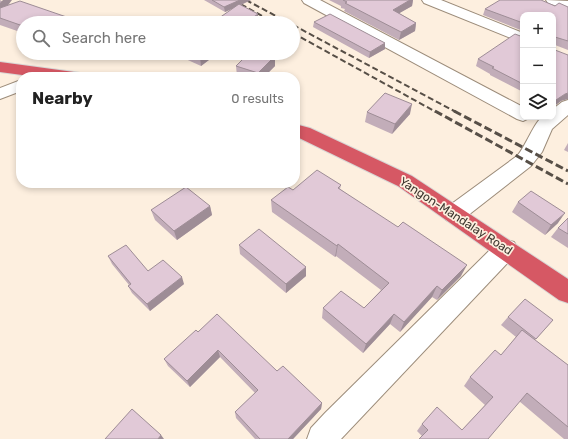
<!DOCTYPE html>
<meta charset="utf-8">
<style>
body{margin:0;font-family:Rubik,sans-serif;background:#f6f6f6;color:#222}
.controls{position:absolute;right:12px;top:12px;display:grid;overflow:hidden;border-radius:8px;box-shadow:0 2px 6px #0003}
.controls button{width:36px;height:36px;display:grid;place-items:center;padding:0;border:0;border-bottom:1px solid #e0e0e0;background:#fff;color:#222;font:20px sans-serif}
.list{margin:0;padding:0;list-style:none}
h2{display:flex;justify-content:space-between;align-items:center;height:52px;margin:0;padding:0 16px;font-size:17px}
h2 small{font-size:13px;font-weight:400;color:#767676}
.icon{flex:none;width:22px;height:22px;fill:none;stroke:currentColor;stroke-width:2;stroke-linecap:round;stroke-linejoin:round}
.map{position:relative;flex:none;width:568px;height:439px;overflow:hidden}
.search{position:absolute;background:#fff;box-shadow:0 2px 6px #0003;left:16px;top:16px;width:284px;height:44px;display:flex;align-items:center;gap:10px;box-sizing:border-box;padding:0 14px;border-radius:22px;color:#767676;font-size:15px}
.panel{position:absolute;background:#fff;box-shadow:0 2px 6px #0003;left:16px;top:72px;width:284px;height:116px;border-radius:16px}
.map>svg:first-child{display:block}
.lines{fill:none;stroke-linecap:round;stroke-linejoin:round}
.minor-casing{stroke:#9c8c7a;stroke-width:2}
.highway-casing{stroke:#d8d7d5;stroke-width:2}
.minor{fill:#fff;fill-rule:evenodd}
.highway{fill:#d65864;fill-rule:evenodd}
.rail-far1{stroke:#574f47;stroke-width:2;stroke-dasharray:6 3;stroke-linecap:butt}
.rail{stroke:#574f47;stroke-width:3;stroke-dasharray:8 3.5;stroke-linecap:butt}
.wall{fill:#c2adb9}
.shaded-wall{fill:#9e8d96}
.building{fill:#e1c9d7;stroke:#9e8d96}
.labels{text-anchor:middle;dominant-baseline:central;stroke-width:3.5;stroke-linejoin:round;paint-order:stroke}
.street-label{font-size:12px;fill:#3d362f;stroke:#fdefdf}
</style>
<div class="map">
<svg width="568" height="439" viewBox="0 0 568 439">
<rect width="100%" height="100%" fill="#fdefdf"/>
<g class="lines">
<defs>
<g id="minor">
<path d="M302,0H320L523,107V117H531L523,121L517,119L304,3Z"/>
<path d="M422,0H441L523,33V43L424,3Z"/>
<path d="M546,0L568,1V10L548,3Z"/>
<path d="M21,80V91L0,99V88Z"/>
<path d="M568,100V115L552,129L542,152L531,166L462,220L454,222L446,220L443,214L446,208L517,156C525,148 535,120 543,117C546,116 550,117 553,117V109L562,102Z"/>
<path d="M506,240L514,242L518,249L514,256L341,439H307L311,428L325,413L498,242Z"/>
</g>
<g id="highway">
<path d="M0,62L74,72L80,73L82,77H37L0,72Z"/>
<path d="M295,124L310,128L412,176L568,279V303L559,300L398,186L295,136Z"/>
</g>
</defs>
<!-- minor casing -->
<use href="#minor" class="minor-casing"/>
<!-- highway casing -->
<use href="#highway" class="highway-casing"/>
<!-- minor -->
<use href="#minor" class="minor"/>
<!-- highway -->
<use href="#highway" class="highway"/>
<!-- rail-far1 -->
<g class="rail-far1">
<path d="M233,0L275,23"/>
<path d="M246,0L289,23"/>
<path d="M293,25L456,112"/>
<path d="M293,33L436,112"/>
</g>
<!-- rail -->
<g class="rail">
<path d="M435,111L568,184"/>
<path d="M454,111L568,171"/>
</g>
</g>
<!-- wall -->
<g class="wall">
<path d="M0,0L8,5L23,23V33L0,25Z"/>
<path d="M204,0H251L241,5L258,14V23H212L234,8L225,12Z"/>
<path d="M329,0H413L412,6L399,13L416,23L415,31L399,40L344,11L345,9L341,8V6Z"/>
<path d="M555,6L568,7V50L555,45V50L561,101L553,107V15H523V31L483,15L485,9Z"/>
<path d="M314,22L385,49L369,58L313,27Z"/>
<path d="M523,37V92L490,75V74L476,66L478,59Z"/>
<path d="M178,53H218L201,66L179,56Z"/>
<path d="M236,66H275L264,77H241L237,76Z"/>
<path d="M367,112L410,114L392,134L365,122Z"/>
<path d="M568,143V152L564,150Z"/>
<path d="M341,185L340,189L461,276L437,300L432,297L400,332L390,324L363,353L322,318L323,308H364L381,290L336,256L335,257L272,212L271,200L293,190Z"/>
<path d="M518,202L558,223L545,235L512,212Z"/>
<path d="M210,206L212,215L177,240L155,220L151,210Z"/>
<path d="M568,218V248L551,237L558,228Z"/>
<path d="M239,245L306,267V276L286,293L240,254Z"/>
<path d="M108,256L148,271L184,284L150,311L132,293L128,286L129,285L112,264Z"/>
<path d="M508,317L553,320L535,340L568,365V439H564L519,401L488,439L422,436L417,431L422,424L462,430L485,405L464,386L470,377L501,355L516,337L501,325Z"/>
<path d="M198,332L277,371L322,403L321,409L293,439H255L236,418L235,412L255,393L220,357L190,387L168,366L164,359Z"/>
</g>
<!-- shaded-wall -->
<g class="shaded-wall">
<path d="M3,0H12L0,16V3Z"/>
<path d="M240,0H251L225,12L224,7Z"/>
<path d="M410,0H413L412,6L391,18L393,10Z"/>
<path d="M258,14V23H245Z"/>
<path d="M416,23L415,31L399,40L401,32Z"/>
<path d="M385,43V49L369,58L370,52Z"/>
<path d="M205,53H218L201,66L200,57Z"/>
<path d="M275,56V66L264,77H259L258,73Z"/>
<path d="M568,93V99L561,101L553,107L556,100L565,94Z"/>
<path d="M412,104L410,114L392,134L395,124Z"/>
<path d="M210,206L212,215L177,240L174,231Z"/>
<path d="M565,213L558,223L545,235L551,225Z"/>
<path d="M338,244L336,256L335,257L337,246Z"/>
<path d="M467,265L461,276L437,300L442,290Z"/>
<path d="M306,267V276L286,293V284Z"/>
<path d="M182,277L184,284L150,311L147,304Z"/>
<path d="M437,286L432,297L400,332L404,322Z"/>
<path d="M394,314L390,324L363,353L366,344Z"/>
<path d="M218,350L220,357L190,387L187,381Z"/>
<path d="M322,403L321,409L293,439H288Z"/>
<path d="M161,435L164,439H158Z"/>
</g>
<!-- building -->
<g class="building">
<path d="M212,0H240L224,7Z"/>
<path d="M343,0H410L393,10L416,23L401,32L345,3L347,2Z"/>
<path d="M500,0H541L555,6L559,3L568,7V41L555,37V50L568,55V93L565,94L556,100L553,99V15H523V23L485,9Z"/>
<path d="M20,1L84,23H23V26L0,18V8Z"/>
<path d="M239,4L258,14L245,23H212Z"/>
<path d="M330,14L385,43L370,52L314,22Z"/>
<path d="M515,34L523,37V84L492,68L494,67L478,59Z"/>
<path d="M191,53H205L200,57Z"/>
<path d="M249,53H266L275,56L258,73L236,66Z"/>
<path d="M385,93L412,104L395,124L367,112Z"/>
<path d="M317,170L341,185L338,188L398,227L403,222L467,265L442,290L437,286L404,322L394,314L366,344L323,308L341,291L364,308L389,283L338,244L337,246L271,200L288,187L293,190Z"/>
<path d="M186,187L210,206L174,231L151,210Z"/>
<path d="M531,191L565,213L551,225L518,202Z"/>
<path d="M568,218V234L558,228Z"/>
<path d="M259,229L306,267L286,284L239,245Z"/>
<path d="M126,245L148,271L163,260L182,277L147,304L128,286L131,284L108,256Z"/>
<path d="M525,299L553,320L536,339L508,317Z"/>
<path d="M217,314L277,371L283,366L322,403L288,439H260L235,412L258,390L218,350L187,381L164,359L196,330L198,332Z"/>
<path d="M522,330L568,365V427L527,393L488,439H419L428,430L422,424L437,407L462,430L493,397L470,377L495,350L501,355Z"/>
<path d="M132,409L161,435L158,439H105Z"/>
</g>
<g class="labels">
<!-- street labels -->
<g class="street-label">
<text transform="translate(456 216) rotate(33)">Yangon-Mandalay Road</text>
</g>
</g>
</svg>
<div class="controls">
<button>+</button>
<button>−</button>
<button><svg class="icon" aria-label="layers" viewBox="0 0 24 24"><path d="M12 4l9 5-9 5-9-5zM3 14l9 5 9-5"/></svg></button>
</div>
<div class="search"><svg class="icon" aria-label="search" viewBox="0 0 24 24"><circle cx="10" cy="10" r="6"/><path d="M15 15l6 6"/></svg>Search here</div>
<section class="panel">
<h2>Nearby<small>0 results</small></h2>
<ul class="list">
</ul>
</section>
</div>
